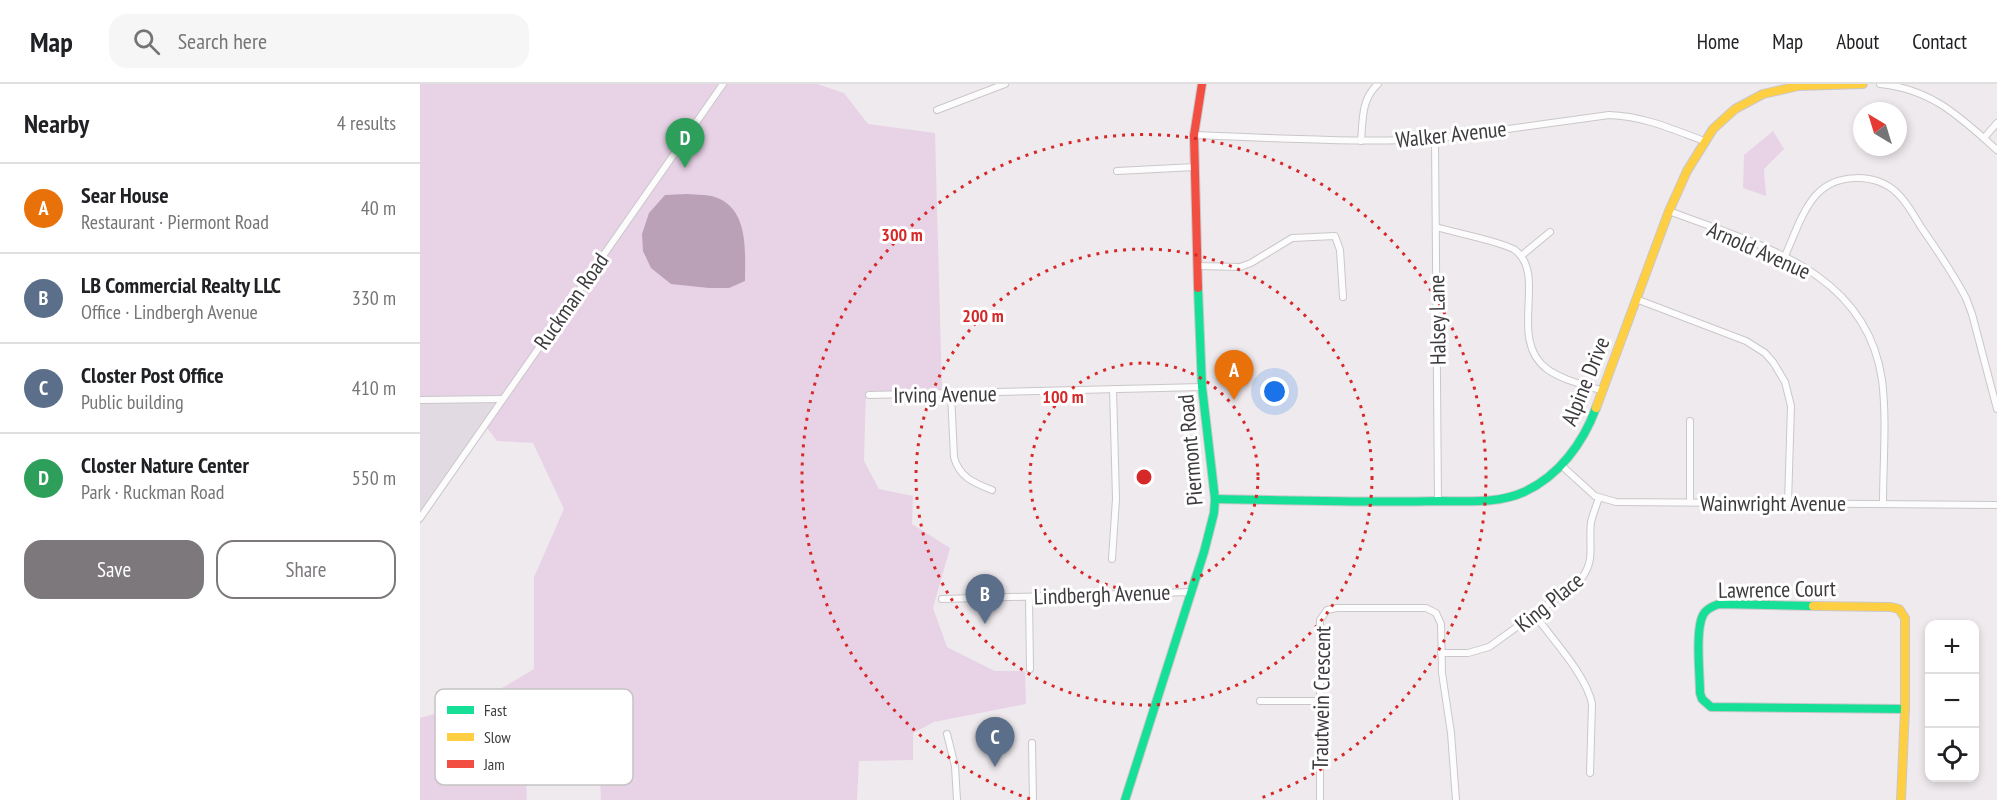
<!DOCTYPE html>
<meta charset="utf-8">
<style>
body{margin:0;font-family:"PT Sans Narrow",sans-serif;background:#f6f6f6;color:#202124}
.controls{position:absolute;right:18px;bottom:18px;display:grid;overflow:hidden;border-radius:12px;box-shadow:0 3px 9px #0003}
.controls button{width:54px;height:54px;display:grid;place-items:center;padding:0;border:0;border-bottom:2px solid #e0e0e0;background:#fff;color:#202124;font:30px sans-serif}
.compass{position:absolute;left:1433px;top:18px;width:54px;height:54px;border-radius:50%;background:#fff;box-shadow:0 3px 9px #0003;rotate:322deg}
.you{position:absolute;left:855px;top:308px;width:21px;height:21px;margin:-15px;border:4px solid #fff;border-radius:50%;background:#1a73e8;box-shadow:0 0 0 9px #1a73e833}
.badge{display:grid;place-items:center;width:39px;height:39px;border-radius:50%;background:#7c787c;color:#fff;font-size:20px;font-weight:700}
.pin{position:absolute;translate:-50% -50px;filter:drop-shadow(0 2px 3px #0008)}
.pin::after{content:'';position:absolute;top:32px;width:21px;height:18px;background:inherit;clip-path:polygon(0 0,100% 0,50% 100%)}
.list{margin:0;padding:0;list-style:none}
h2{display:flex;justify-content:space-between;align-items:center;height:78px;margin:0;padding:0 24px;font-size:26px}
h2 small{font-size:20px;font-weight:400;color:#757577}
.list li{display:grid;grid-template-columns:39px 1fr auto;gap:18px;align-items:center;box-sizing:border-box;height:90px;padding:0 24px;border-top:2px solid #e0e0e0}
.list b{display:block;font-size:22px;white-space:nowrap}
.list p{margin:0;font-size:20px;white-space:nowrap;color:#757577}
.list em{font-size:20px;font-style:normal;color:#757577}
.actions{display:flex;gap:12px;padding:18px 24px}
.actions a{flex:1;padding:14px 0;border:2px solid #7c787c;border-radius:18px;text-align:center;font-size:21px;color:#7c787c}
.actions .main{background:#7c787c;color:#fff}
.icon{flex:none;width:33px;height:33px;fill:none;stroke:currentColor;stroke-width:2;stroke-linecap:round;stroke-linejoin:round}
.map{position:relative;flex:none;width:1577px;height:716px;overflow:hidden}
header{display:flex;align-items:center;gap:36px;box-sizing:border-box;height:84px;padding:0 30px;background:#fff;border-bottom:2px solid #e0e0e0}
header strong{font-size:28px}
nav{display:flex;gap:33px;margin-inline-start:auto;font-size:21px}
.search{width:420px;height:54px;background:#f6f6f6;display:flex;align-items:center;gap:15px;box-sizing:border-box;padding:0 21px;border-radius:18px;color:#757577;font-size:22px}
main{display:flex}
aside{flex:1;background:#fff}
.map>svg:first-child{display:block}
.built{fill:#e2dae2}
.green{fill:#e8d3e6}
.water{fill:#baa1b8}
.lines{fill:none;stroke-linecap:round;stroke-linejoin:round}
.street-casing{stroke:#cac7ca;stroke-width:8}
.fast-casing{stroke:#cac7ca;stroke-width:10}
.slow-casing{stroke:#cac7ca;stroke-width:10}
.jam-casing{stroke:#cac7ca;stroke-width:10}
.street{stroke:#fdfcfc;stroke-width:6}
.fast{stroke:#16e098;stroke-width:8}
.slow{stroke:#ffcf43;stroke-width:8}
.jam{stroke:#f24e42;stroke-width:8}
.ring{fill:none;stroke:#d62828;stroke-width:3;stroke-dasharray:3 6}
.labels{text-anchor:middle;dominant-baseline:central;stroke-width:6;stroke-linejoin:round;paint-order:stroke}
.street-label{font-size:22px;fill:#3e3b3e;stroke:#fff}
.key{fill:#fff;stroke:#c5c4c5;stroke-width:1.5}
.key-label{font-size:16px;fill:#3e3b3e}
.centre{fill:#d62828;stroke:#fff;stroke-width:3}
.ring-label{font-size:18px;text-anchor:middle;font-weight:bold;fill:#d62828;stroke:#fff;stroke-width:6;stroke-linejoin:round;paint-order:stroke}
</style>
<header>
<strong>Map</strong>
<div class="search"><svg class="icon" aria-label="search" viewBox="0 0 24 24"><circle cx="10" cy="10" r="6"/><path d="M15 15l6 6"/></svg>Search here</div>
<nav><a>Home</a><a>Map</a><a>About</a><a>Contact</a></nav>
</header>
<main>
<aside>
<h2>Nearby<small>4 results</small></h2>
<ul class="list">
<li><span class="badge" style="background:#e8710a">A</span><div><b>Sear House</b><p>Restaurant · Piermont Road</p></div><em>40 m</em></li>
<li><span class="badge" style="background:#5c6f8a">B</span><div><b>LB Commercial Realty LLC</b><p>Office · Lindbergh Avenue</p></div><em>330 m</em></li>
<li><span class="badge" style="background:#5c6f8a">C</span><div><b>Closter Post Office</b><p>Public building</p></div><em>410 m</em></li>
<li><span class="badge" style="background:#2e9e5b">D</span><div><b>Closter Nature Center</b><p>Park · Ruckman Road</p></div><em>550 m</em></li>
</ul>
<div class="actions"><a class="main">Save</a><a>Share</a></div>
</aside>
<div class="map">
<svg width="1577" height="716" viewBox="0 0 1577 716">
<rect width="100%" height="100%" fill="#efeaee"/>
<!-- built -->
<path class="built" d="M0,315H87L0,441Z"/>
<!-- green -->
<g class="green">
<path d="M0,0H397L424,9L448,40L515,49L522,307H446L444,377L459,405L493,412L492,440L530,464L513,524L527,563L575,587H605L606,620L514,638L493,649V676L439,677L437,716H181L178,648L113,646V643L104,650L107,716H0V634L60,617L114,585V493L144,425L113,359L77,357L67,344L86,316L0,315Z"/>
<path d="M1353,47L1364,65L1344,85L1346,112L1323,104L1324,71Z"/>
</g>
<!-- water -->
<path class="water" d="M267,110C277,111 291,110 300,115C329,129 325,170 325,197L309,204H289L251,200L231,184L223,167L222,150L229,129L245,111Z"/>
<g class="lines">
<defs>
<g id="street">
<path d="M1460,0C1512,5 1540,33 1577,66"/>
<path d="M517,26L585,0"/>
<path d="M774,51C855,54 935,59 1015,55L1189,31C1223,32 1252,45 1284,57"/>
<path d="M1564,54L1577,39"/>
<path d="M1015,55L1018,417"/>
<path d="M941,57C943,36 941,15 958,0"/>
<path d="M697,87L775,83"/>
<path d="M1249,127C1338,161 1446,185 1462,296C1467,335 1463,380 1463,420"/>
<path d="M1016,143C1032,148 1084,158 1095,166C1128,191 1087,255 1127,285C1142,296 1165,301 1183,307"/>
<path d="M1101,172L1130,148"/>
<path d="M1365,172C1374,152 1382,126 1397,110C1417,89 1456,89 1477,109C1487,118 1494,132 1501,143C1517,166 1533,189 1546,214L1552,230L1577,325"/>
<path d="M779,182L820,183L831,179L872,154L915,152L920,166L923,213"/>
<path d="M1216,215L1326,257L1345,269L1353,278L1365,298L1371,322L1368,419"/>
<path d="M531,310L534,373C539,393 554,399 572,406"/>
<path d="M449,311L782,303"/>
<path d="M0,316L82,315"/>
<path d="M1270,337V418"/>
<path d="M1142,382L1175,412L1196,418L1577,421"/>
<path d="M0,434L303,0"/>
<path d="M692,475L696,415L693,305"/>
<path d="M609,513L610,585"/>
<path d="M522,515L771,508"/>
<path d="M1115,531C1132,555 1167,592 1172,620L1170,689"/>
<path d="M1021,569H1048L1069,563L1158,499C1177,477 1168,463 1171,438C1173,430 1176,422 1179,414"/>
<path d="M840,617H900"/>
<path d="M527,650L535,682L537,716"/>
<path d="M612,659L613,716"/>
<path d="M900,716V536L907,526L917,524H1006L1016,529L1021,540L1022,589L1031,649L1036,716"/>
</g>
<g id="fast">
<path d="M795,415C869,416 944,419 1019,417C1046,417 1078,420 1104,408C1139,392 1163,359 1176,324"/>
<path d="M1393,522L1299,520C1293,522 1286,525 1283,531C1275,546 1280,591 1280,609L1282,615L1291,623L1485,625"/>
<path d="M705,716L784,468L794,429L795,415L782,303L778,204"/>
</g>
<g id="slow">
<path d="M1176,324L1249,127L1267,87L1293,45L1315,25L1343,10L1378,2L1443,0"/>
<path d="M1393,522L1471,523L1479,525L1485,534V625L1481,716"/>
</g>
<path id="jam" d="M778,204L774,51L782,0"/>
</defs>
<!-- street casing -->
<use href="#street" class="street-casing"/>
<!-- fast casing -->
<use href="#fast" class="fast-casing"/>
<!-- slow casing -->
<use href="#slow" class="slow-casing"/>
<!-- jam casing -->
<use href="#jam" class="jam-casing"/>
<!-- street -->
<use href="#street" class="street"/>
<!-- fast -->
<use href="#fast" class="fast"/>
<!-- slow -->
<use href="#slow" class="slow"/>
<!-- jam -->
<use href="#jam" class="jam"/>
</g>
<!-- distance rings -->
<g class="ring">
<circle cx="724" cy="393" r="114"/>
<circle cx="724" cy="393" r="228"/>
<path d="M610 715A342 342 0 1 1 838 715"/>
</g>
<g class="labels">
<!-- street labels -->
<g class="street-label">
<text transform="translate(1031 50) rotate(-6)">Walker Avenue</text>
<text transform="translate(1339 166) rotate(24)">Arnold Avenue</text>
<text transform="translate(151 217) rotate(-55)">Ruckman Road</text>
<text transform="translate(1017 236) rotate(-91)">Halsey Lane</text>
<text transform="translate(1165 297) rotate(-68)">Alpine Drive</text>
<text transform="translate(525 310) rotate(-1)">Irving Avenue</text>
<text transform="translate(770 366) rotate(-95)">Piermont Road</text>
<text x="1353" y="419">Wainwright Avenue</text>
<text transform="translate(1357 505) rotate(-1)">Lawrence Court</text>
<text transform="translate(682 510) rotate(-2)">Lindbergh Avenue</text>
<text transform="translate(1129 518) rotate(-39)">King Place</text>
<text transform="translate(901 614) rotate(-89)">Trautwein Crescent</text>
</g>
</g>
<!-- legend -->
<rect x="15" y="605" width="198" height="96" rx="9" class="key"/>
<rect x="27" y="622" width="27" height="8" fill="#16e098"/>
<rect x="27" y="649" width="27" height="8" fill="#ffcf43"/>
<rect x="27" y="676" width="27" height="8" fill="#f24e42"/>
<g class="key-label">
<text x="64" y="632">Fast</text>
<text x="64" y="659">Slow</text>
<text x="64" y="686">Jam</text>
</g>
<circle cx="724" cy="393" r="9" class="centre"/>
<g class="ring-label">
<text x="482" y="157">300 m</text>
<text x="563" y="238">200 m</text>
<text x="643" y="319">100 m</text>
</g>
</svg>
<div class="controls">
<button>+</button>
<button>−</button>
<button><svg class="icon" aria-label="locate" viewBox="0 0 24 24"><circle cx="12" cy="12" r="6"/><path d="M12 2v4M12 18v4M2 12h4M18 12h4"/></svg></button>
</div>
<svg class="compass" viewBox="-18 -18 36 36"><path d="M0-13l5 13h-10z" fill="#e53935"/><path d="M0 13l5-13h-10z" fill="#757577"/></svg>
<div class="you"></div>
<div class="pin badge" style="left:814px;top:316px;background:#e8710a">A</div>
<div class="pin badge" style="left:565px;top:540px;background:#5c6f8a">B</div>
<div class="pin badge" style="left:575px;top:683px;background:#5c6f8a">C</div>
<div class="pin badge" style="left:265px;top:84px;background:#2e9e5b">D</div>
</div>
</main>
